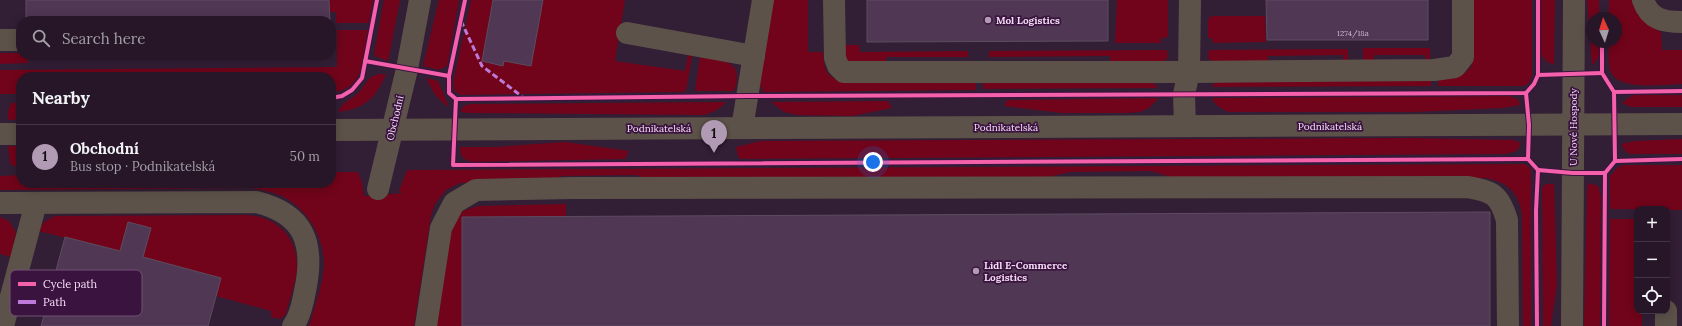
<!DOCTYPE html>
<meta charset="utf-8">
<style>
body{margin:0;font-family:Lora,serif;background:#2e1f30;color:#f1f3f6}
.controls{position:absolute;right:12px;bottom:12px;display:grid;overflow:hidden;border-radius:8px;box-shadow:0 2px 10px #0003}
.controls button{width:36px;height:36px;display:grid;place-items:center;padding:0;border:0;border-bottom:1px solid #423545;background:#261628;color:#f1f3f6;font:20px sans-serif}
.compass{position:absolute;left:1586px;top:12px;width:36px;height:36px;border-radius:50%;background:#261628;box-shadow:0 2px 10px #0003;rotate:356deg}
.you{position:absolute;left:873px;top:162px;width:14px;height:14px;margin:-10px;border:3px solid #fff;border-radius:50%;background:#1a73e8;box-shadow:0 0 0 6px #1a73e833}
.badge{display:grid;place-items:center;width:26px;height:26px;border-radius:50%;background:#b19ab4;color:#111;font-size:13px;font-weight:700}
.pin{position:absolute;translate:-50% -33px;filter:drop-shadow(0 1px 2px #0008)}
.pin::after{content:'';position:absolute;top:21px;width:14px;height:12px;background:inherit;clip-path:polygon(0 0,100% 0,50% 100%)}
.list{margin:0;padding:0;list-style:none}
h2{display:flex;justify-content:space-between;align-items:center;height:52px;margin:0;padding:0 16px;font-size:17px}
h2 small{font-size:13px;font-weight:400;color:#a49fa8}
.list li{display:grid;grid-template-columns:26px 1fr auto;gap:12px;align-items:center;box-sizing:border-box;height:64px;padding:0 16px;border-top:1px solid #423545}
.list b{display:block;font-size:15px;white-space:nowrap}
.list p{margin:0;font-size:13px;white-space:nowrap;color:#a49fa8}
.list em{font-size:13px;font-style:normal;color:#a49fa8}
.icon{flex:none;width:22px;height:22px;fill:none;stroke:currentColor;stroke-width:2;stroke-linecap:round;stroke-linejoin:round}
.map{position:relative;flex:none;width:1682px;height:326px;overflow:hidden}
.search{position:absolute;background:#261628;box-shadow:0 2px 10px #0003;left:16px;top:16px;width:320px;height:44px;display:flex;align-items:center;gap:10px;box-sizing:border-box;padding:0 14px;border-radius:16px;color:#a49fa8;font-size:15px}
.panel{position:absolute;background:#261628;box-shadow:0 2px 10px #0003;left:16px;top:72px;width:320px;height:116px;border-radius:16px}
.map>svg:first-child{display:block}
.green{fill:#71041a}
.building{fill:#503754;stroke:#5d4c60}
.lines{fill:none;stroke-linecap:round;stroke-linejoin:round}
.minor{stroke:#5d5249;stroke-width:22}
.quiet{stroke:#bd7bd9;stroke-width:3;stroke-dasharray:6 3;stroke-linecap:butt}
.cycleway-casing{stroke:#3a143f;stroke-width:6}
.cycleway{stroke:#f560ab;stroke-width:4}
.poi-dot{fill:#b19ab4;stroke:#3a143f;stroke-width:1.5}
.labels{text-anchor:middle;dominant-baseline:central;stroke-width:3.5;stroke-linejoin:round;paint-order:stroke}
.number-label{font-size:8px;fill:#ccb4cf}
.poi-label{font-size:10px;font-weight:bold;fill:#f5ddf8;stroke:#3a143f;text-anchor:start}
.street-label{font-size:10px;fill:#f5ddf8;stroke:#3a143f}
.key{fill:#3a143f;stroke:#725076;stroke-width:1}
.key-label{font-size:11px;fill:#f5ddf8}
</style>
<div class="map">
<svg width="1682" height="326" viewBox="0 0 1682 326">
<rect width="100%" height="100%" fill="#321e35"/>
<!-- green -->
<g class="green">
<path d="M329,0H373L369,23H336V12H330Z"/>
<path d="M384,0H400L388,61L377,57L374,54Z"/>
<path d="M439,0H459L447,66L439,70L423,66Z"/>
<path d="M471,0H493L482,61L503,65L504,61L543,0H625L615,61L685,71L688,55L692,56L686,91L682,92L461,95L455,92L453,83Z"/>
<path d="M771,0H808V52H823C824,65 824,74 837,80H976V90L763,92L759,82Z"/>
<path d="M1117,0H1168V37L1161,38V43H1115Z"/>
<path d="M1473,0H1532V75L1529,83L1524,86H1438L1439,77H1457L1465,73L1471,67L1473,57Z"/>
<path d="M1541,0H1555L1554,64C1546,63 1543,59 1541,52Z"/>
<path d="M1587,0H1599V18H1592V42H1600C1600,53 1600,58 1592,65Z"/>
<path d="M1609,0H1632C1637,15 1647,25 1661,32L1662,50H1682V84C1664,84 1617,92 1610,70C1608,61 1609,51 1609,42H1616V18H1609Z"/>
<path d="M1212,16H1265L1266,42L1213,43L1212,38H1208V21L1209,18Z"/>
<path d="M337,30H368C363,55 365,92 331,92V77H21V94H0V70L337,67Z"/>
<path d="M843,45H859L860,52L968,51V57H886V63L847,61Z"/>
<path d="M1363,48H1430V61H1426L1425,55H1374V62L1363,61Z"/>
<path d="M1348,49V61L1343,62V55L1268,56V63L1213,62L1208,58L1209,50Z"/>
<path d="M1167,50L1168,57L1164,62L1110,63V56L989,57V51Z"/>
<path d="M0,53H21V55H28V63L0,64Z"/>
<path d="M700,57C713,60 736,58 737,76C737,81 736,87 734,91H695Z"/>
<path d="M379,74H386C376,99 364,109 338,112C343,100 352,100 360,91C364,87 366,81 370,78C372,76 376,75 379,74Z"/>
<path d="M1431,77V86L1212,87L1217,80Z"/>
<path d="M426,78L438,81L449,107C437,100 432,90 426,78Z"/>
<path d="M983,80L1151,81L1158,88L983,89Z"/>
<path d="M1634,95H1682V107H1631L1622,103L1628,98Z"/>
<path d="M1509,96L1518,99L1520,105L1503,108L1413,112H1229C1222,109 1215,106 1212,98Z"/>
<path d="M1159,98L1149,108L1140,112L1127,113H1062L1004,106L1007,100Z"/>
<path d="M888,101L892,108L852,116L798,115L784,112L771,102Z"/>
<path d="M726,102C720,109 712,113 703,115L467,113L460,111L464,106L469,104Z"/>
<path d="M11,103H21V119L8,120V111Z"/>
<path d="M1407,138L1513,140L1521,143L1517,151L1506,154L742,159L738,157L736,147L761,141Z"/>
<path d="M1682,139V154H1630L1625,151L1621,144L1635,141Z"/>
<path d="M565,142L629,151L625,159L473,162C463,160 460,157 460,147H495Z"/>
<path d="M8,146H21V166H13L10,163Z"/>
<path d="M1522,164L1527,165L1531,169V326H1523L1522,214C1518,191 1507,182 1485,178L1177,179L1151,171L1070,172L1039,179L653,181L636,175L562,176L545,182L460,183L446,190L435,204L431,216L414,326H309C314,308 323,285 324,266C325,237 306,206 279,195C270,191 261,190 252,188L0,190V176L21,175V183H331V172H358L362,183L364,196L402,193L399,191L407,170Z"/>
<path d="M1624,165H1682V210L1610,209V176L1618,167Z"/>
<path d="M1588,183L1598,186L1601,197L1600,326H1584L1587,191Z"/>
<path d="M1545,184H1554L1557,284L1551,326H1543L1542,188Z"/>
<path d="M566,204V217H462V326H436L451,227C459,211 462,211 478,206Z"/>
<path d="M247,215C276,217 297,236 297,266C297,280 289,300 286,314L280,319L271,317V311L216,296L220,278L39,231L44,222L55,216Z"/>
<path d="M0,217L9,221L16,232L11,257L0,254Z"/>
<path d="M1610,219H1637V311H1642V326H1609Z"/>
</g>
<!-- building -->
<g class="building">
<path d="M26,0H329L330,21H26Z"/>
<path d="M493,0H543L531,66L504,61L503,66L482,61Z"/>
<path d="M867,0H1108V41L867,42Z"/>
<path d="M1266,0H1428V40H1267Z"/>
<path d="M1490,212V326H462V217Z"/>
<path d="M128,222L151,228L143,257L221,278L208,326H41L65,237L120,251Z"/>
</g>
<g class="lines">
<!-- minor -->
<g class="minor">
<path d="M834,0L835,58L838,66L844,72H1189L1434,70L1455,67L1463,57V0"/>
<path d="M1643,0C1650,20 1664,22 1682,22"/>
<path d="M627,33L754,56"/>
<path d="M0,40H21"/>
<path d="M1185,126L1184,94L1189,72L1190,0"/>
<path d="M742,128L763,0"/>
<path d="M331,130L1682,124"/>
<path d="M0,134H21"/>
<path d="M378,189L407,69L420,0"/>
<path d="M0,203L256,202C305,214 315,244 305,291C303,302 300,317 293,326"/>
<path d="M3,326L36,203"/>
<path d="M426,326L441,228L454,203L476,190L573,188L1468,187C1493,192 1499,194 1507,220L1508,326"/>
<path d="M1572,326L1574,0"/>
<path d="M1666,326V311"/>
</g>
<!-- quiet -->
<path class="quiet" d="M461,21L482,66L524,98"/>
<defs>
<g id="cycleway">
<path d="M465,0L449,76V93L456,99L748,96L1526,93L1534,84L1538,75V0"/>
<path d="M1602,42V73L1614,92L1682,91"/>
<path d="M365,61L449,76"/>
<path d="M1538,75L1602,73"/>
<path d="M1526,93L1529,125L1528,159L1538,170L1536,211L1537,326"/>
<path d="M331,98L342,96L352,90L362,78L377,0"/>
<path d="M456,99L453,165L1528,159"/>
<path d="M1615,161L1682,159"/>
<path d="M1538,170L1573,173H1605"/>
<path d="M1604,326L1605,173L1615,161L1614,92"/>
</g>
</defs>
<!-- cycleway casing -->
<use href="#cycleway" class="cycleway-casing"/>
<!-- cycleway -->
<use href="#cycleway" class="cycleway"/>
</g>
<!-- markers -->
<g class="poi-dot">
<circle cx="988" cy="20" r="4"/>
<circle cx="976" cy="271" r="4"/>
</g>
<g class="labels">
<!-- number labels -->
<g class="number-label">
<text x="1353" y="33">1274/18a</text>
</g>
<!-- poi labels -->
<g class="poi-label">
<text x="996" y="20">Mol Logistics</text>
<text x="984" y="265">Lidl E-Commerce<tspan x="984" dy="12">Logistics</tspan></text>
</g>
<!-- street labels -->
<g class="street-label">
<text transform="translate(395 118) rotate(-77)">Obchodní</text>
<text x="1330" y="126">Podnikatelská</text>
<text x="1006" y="127">Podnikatelská</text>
<text transform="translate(1573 127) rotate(-90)">U Nové Hospody</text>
<text x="659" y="128">Podnikatelská</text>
</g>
</g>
<!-- legend -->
<rect x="10" y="270" width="132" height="46" rx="6" class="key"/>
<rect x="18" y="282" width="18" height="4" fill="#f560ab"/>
<rect x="18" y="300" width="18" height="4" fill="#bd7bd9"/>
<g class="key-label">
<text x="43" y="288">Cycle path</text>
<text x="43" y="306">Path</text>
</g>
</svg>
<div class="controls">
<button>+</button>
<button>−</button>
<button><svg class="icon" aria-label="locate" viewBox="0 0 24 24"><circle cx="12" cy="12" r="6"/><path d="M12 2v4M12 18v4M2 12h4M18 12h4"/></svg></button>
</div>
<svg class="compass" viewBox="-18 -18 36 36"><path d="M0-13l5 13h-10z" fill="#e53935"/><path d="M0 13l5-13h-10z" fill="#a49fa8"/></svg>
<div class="you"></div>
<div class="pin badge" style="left:714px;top:153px">1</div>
<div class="search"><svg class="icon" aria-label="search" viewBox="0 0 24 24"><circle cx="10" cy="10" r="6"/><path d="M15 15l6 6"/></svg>Search here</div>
<section class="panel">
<h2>Nearby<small></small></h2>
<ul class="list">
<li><span class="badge">1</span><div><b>Obchodní</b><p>Bus stop · Podnikatelská</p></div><em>50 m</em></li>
</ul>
</section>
</div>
